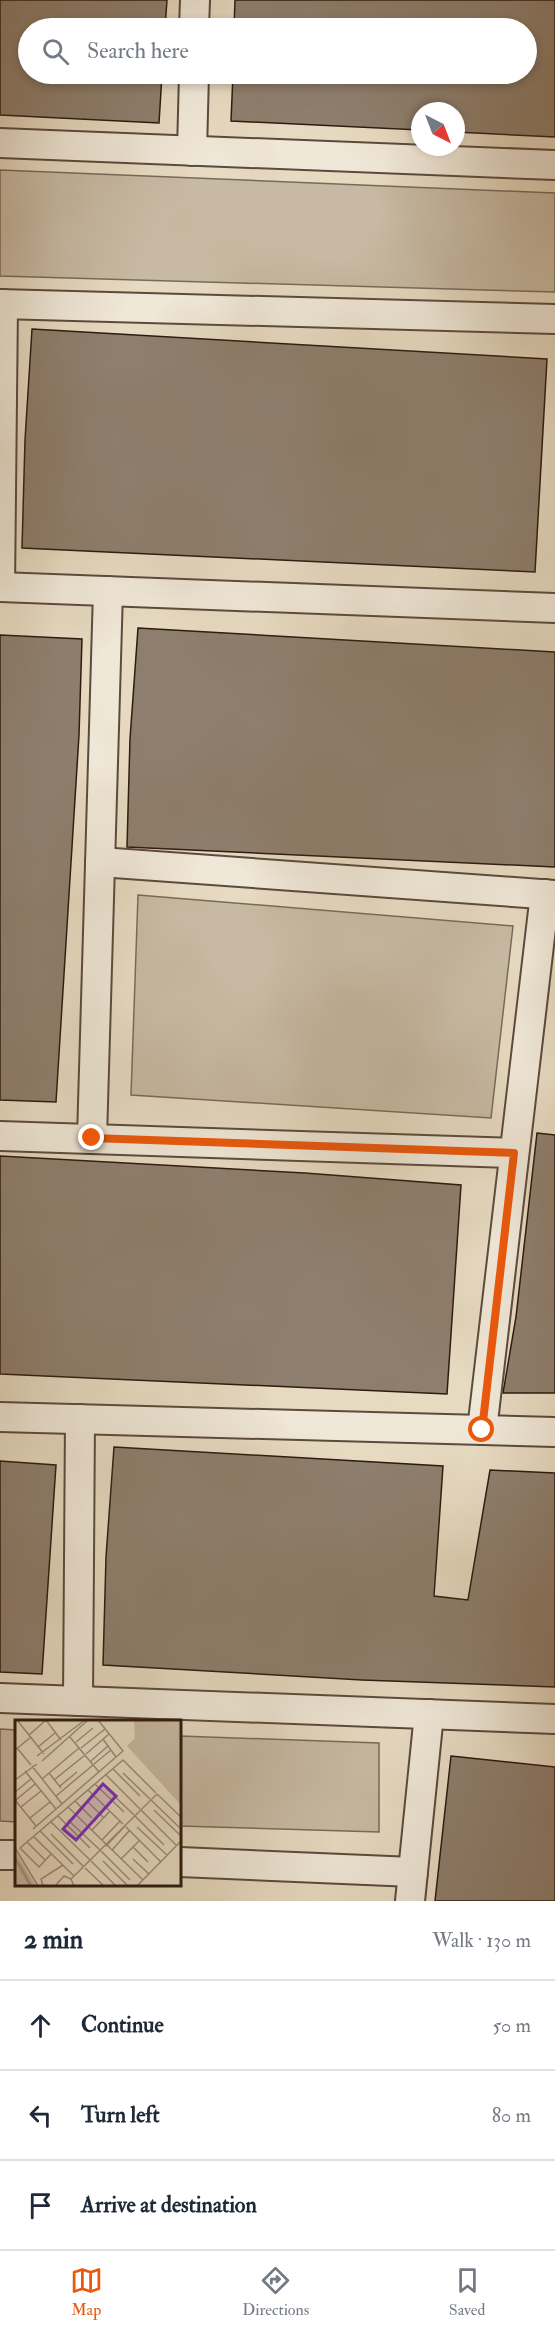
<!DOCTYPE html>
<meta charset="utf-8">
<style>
body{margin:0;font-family:"IM FELL Double Pica",serif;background:#f6f6f7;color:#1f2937}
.compass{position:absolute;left:411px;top:102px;width:54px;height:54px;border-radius:50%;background:#fff;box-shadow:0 3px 9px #0003;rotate:138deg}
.stop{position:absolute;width:18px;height:18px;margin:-14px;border:4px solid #ea580c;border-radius:50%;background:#fff}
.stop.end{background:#ea580c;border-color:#fff;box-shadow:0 2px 6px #0008}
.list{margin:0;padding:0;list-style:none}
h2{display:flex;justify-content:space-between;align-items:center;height:78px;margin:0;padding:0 24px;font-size:26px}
h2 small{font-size:20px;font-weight:400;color:#747a83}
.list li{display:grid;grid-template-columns:39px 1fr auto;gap:18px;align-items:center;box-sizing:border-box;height:90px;padding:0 24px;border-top:2px solid #e0e1e3}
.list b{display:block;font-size:22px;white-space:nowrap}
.list em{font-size:20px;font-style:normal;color:#747a83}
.icon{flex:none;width:33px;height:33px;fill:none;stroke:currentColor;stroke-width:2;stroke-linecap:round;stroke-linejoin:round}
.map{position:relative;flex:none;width:555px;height:1901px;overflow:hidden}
.search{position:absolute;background:#fff;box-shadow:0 3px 9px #0003;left:18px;right:18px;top:18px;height:66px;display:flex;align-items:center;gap:15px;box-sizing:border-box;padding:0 21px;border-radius:33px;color:#747a83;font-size:22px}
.sheet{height:348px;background:#fff}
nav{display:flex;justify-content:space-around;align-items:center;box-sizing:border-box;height:84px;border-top:2px solid #e0e1e3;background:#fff;font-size:16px;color:#747a83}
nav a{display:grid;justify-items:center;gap:3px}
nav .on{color:#ea580c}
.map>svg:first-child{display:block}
.green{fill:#c7b9a3;stroke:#7a6a5a;stroke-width:1.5}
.building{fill:#8e7e6d;stroke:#2e1a11;stroke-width:1.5}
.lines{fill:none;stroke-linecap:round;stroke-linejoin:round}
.minor-casing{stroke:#5c4a3d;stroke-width:32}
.minor{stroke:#efe7d7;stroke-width:28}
.route{stroke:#ea580c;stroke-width:8}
.inset-river{fill:none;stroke:#a79985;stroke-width:3}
.inset-road{fill:none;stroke:#9c8d7b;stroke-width:1.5}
.view{fill:#7b2cbf;fill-opacity:0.15;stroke:#7b2cbf;stroke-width:3}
.inset-edge{fill:none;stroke:#2e1a11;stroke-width:3}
</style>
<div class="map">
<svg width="555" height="1901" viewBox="0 0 555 1901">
<rect width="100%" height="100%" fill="#e6dac1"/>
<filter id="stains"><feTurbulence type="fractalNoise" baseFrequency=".00333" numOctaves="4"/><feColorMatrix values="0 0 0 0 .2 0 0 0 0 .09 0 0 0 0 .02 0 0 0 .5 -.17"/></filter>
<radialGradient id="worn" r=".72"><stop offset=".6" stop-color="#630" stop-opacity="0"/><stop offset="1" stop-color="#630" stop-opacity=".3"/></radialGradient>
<!-- green -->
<g class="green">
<path d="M0,170L555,193V292L0,276Z"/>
<path d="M138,895L513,926L491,1118L131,1095Z"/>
<path d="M0,1729L16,1730V1822L0,1821Z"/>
<path d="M180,1736L379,1743V1832L180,1826Z"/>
</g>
<!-- building -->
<g class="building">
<path d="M0,0H167L165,28H28V74H162L159,123L0,115Z"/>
<path d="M235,0H555V137L456,132V111H420V130L231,121L233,74H526V28H234Z"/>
<path d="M32,329L547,359L535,572L22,548L25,440Z"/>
<path d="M138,628L555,652V867L127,847L130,739Z"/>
<path d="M0,635L82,639L79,735L56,1102L0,1100Z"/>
<path d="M537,1133L555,1135V1393H503L516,1317Z"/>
<path d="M0,1156L305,1173L461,1185L447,1394L0,1374Z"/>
<path d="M114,1447L443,1466L434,1596L468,1600L490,1470L555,1473V1687L362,1680L103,1665L106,1557Z"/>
<path d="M0,1461L56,1465L42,1674L0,1672Z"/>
<path d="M451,1756L555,1767V1901H435Z"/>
</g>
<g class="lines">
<defs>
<g id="minor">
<path d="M194,28L195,0"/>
<path d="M0,143L555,165"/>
<path d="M192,151L194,74"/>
<path d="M0,304L555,319"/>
<path d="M0,587L555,608"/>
<path d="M0,587L3,304"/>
<path d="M100,862L555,895"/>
<path d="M0,1136L514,1153"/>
<path d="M92,1138L108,591"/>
<path d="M0,1417L555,1432"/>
<path d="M482,1430L545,894"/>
<path d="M0,1698L555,1719"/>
<path d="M78,1701L80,1419"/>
<path d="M0,1855H16"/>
<path d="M180,1862L413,1872"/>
<path d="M410,1901L429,1714"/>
</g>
</defs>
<!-- minor casing -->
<use href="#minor" class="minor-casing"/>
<!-- minor -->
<use href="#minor" class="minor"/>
</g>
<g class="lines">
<!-- route -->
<path class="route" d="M92,1138L514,1153L482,1430"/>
</g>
<!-- overview -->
<g transform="translate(15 1720)">
<rect width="166" height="166" fill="#e6dac1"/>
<path d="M119,0H166V85L112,26L120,18ZM0,131L21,166H0Z" fill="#c7b9a3"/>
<path class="inset-river" d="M0,138L16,166"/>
<path class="inset-road" d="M2,0L29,34M14,15L31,0L46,20M54,16L84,52M88,19L101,37M61,22L78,8M23,27L40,13M2,28L16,45M66,28L90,9M0,30L16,17M71,34L94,14M22,36L70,0M27,41L73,0M76,41L93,26M79,44L96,30M17,46L47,84M98,49L125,76M10,51L41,89M34,53L46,68M108,53L135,79M91,55L125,89M27,59L64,28M0,60L22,44M39,60L70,35M80,64L109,92M45,66L62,52M91,68L119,95M73,70L108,104M0,72L16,59M142,74L167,98M41,76L78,45M0,80L21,106M1,80L20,64M136,80L166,109M60,81L77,98M73,82L89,98M6,87L26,71M53,87L91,124M126,90L161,125M139,90L167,117M43,96L75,128M120,96L149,125M15,98L35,82M53,100L85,130M36,102L75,140M111,107L146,142M122,107L152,135M18,109L108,31L83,0M77,110L95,91M25,111L58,144M36,114L68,146M19,117L59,156M87,120L105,101M12,122L30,140M92,125L128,160M91,126L111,105M118,127L133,142M0,128L23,166M97,130L114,111M86,131L115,160M36,134L24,147L5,128L108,40L141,73M106,139L124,121M118,139L134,154M76,141L101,166M88,141L113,166M70,148L89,166M56,159L142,74M28,166L26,159L48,145M40,166L49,156L56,159L59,166M122,166L167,120"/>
<path class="view" d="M88,64L101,76L61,120L48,109Z"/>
<rect width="166" height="166" class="inset-edge"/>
</g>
<rect width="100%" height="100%" filter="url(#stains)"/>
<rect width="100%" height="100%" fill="url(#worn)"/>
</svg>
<svg class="compass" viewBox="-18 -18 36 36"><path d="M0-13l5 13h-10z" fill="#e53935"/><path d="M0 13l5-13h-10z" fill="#747a83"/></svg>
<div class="stop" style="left:482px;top:1430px"></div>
<div class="stop end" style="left:92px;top:1138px"></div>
<div class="search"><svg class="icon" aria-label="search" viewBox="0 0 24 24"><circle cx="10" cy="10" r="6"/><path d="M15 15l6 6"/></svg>Search here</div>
</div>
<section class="sheet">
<h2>2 min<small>Walk · 130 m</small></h2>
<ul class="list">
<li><svg class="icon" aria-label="ahead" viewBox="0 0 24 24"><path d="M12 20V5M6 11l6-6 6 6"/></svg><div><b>Continue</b></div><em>50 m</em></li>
<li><svg class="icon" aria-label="left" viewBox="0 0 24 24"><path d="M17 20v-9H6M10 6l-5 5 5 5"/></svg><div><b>Turn left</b></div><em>80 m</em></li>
<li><svg class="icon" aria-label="arrive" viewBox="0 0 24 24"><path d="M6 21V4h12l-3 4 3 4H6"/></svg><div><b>Arrive at destination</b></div></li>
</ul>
</section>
<nav>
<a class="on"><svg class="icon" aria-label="map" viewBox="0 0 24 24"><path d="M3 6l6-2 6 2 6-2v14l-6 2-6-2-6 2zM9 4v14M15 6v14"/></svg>Map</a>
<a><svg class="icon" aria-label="directions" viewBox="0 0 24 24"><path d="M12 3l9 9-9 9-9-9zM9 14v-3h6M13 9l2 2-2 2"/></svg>Directions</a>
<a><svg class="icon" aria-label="saved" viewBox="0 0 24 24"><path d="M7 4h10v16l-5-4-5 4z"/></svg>Saved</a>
</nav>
